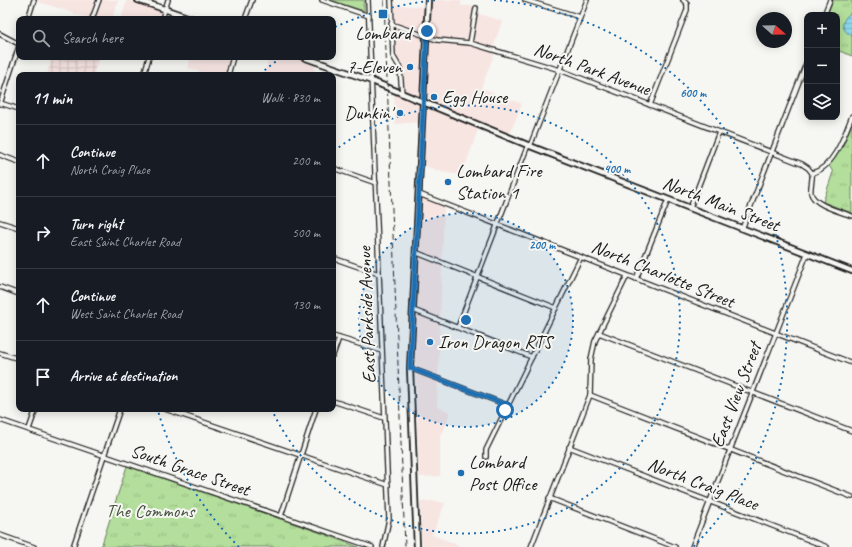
<!DOCTYPE html>
<meta charset="utf-8">
<style>
body{margin:0;font-family:Caveat,sans-serif;background:#20242c;color:#f1f3f6}
.controls{position:absolute;right:12px;top:12px;display:grid;overflow:hidden;border-radius:8px;box-shadow:0 2px 10px #0003}
.controls button{width:36px;height:36px;display:grid;place-items:center;padding:0;border:0;border-bottom:1px solid #363941;background:#171b24;color:#f1f3f6;font:20px sans-serif}
.compass{position:absolute;left:756px;top:12px;width:36px;height:36px;border-radius:50%;background:#171b24;box-shadow:0 2px 10px #0003;rotate:110deg}
.stop{position:absolute;width:12px;height:12px;margin:-9px;border:3px solid #1f6fb2;border-radius:50%;background:#fff}
.stop.end{background:#1f6fb2;border-color:#fff;box-shadow:0 1px 4px #0008}
.list{margin:0;padding:0;list-style:none}
h2{display:flex;justify-content:space-between;align-items:center;height:52px;margin:0;padding:0 16px;font-size:17px}
h2 small{font-size:13px;font-weight:400;color:#9ea1a6}
.list li{display:grid;grid-template-columns:26px 1fr auto;gap:12px;align-items:center;box-sizing:border-box;height:72px;padding:0 16px;border-top:1px solid #363941}
.list b{display:block;font-size:15px;white-space:nowrap}
.list p{margin:0;font-size:13px;white-space:nowrap;color:#9ea1a6}
.list em{font-size:13px;font-style:normal;color:#9ea1a6}
.icon{flex:none;width:22px;height:22px;fill:none;stroke:currentColor;stroke-width:2;stroke-linecap:round;stroke-linejoin:round}
.map{position:relative;flex:none;width:852px;height:547px;overflow:hidden}
.search{position:absolute;background:#171b24;box-shadow:0 2px 10px #0003;left:16px;top:16px;width:320px;height:44px;display:flex;align-items:center;gap:10px;box-sizing:border-box;padding:0 14px;border-radius:8px;color:#9ea1a6;font-size:15px}
.panel{position:absolute;background:#171b24;box-shadow:0 2px 10px #0003;left:16px;top:72px;width:320px;height:340px;border-radius:8px}
.map>svg:first-child{display:block}
.built{fill:#f7e5e2}
.industrial{fill:url(#industrial-grid)}
.grass{fill:url(#grass-tufts);stroke:#687d5c}
.water{fill:url(#water-rules);stroke:#5e8c98}
.lines{fill:none;stroke-linecap:round;stroke-linejoin:round}
.street-casing{stroke:#1c1c1c;stroke-width:6}
.secondary-casing{stroke:#1c1c1c;stroke-width:8}
.street{stroke:#f6f6f2;stroke-width:3.5}
.secondary{stroke:#f6f6f2;stroke-width:4.5}
.rail{stroke:#1c1c1c;stroke-width:1;stroke-dasharray:6 3;stroke-linecap:butt}
.route{stroke:#1f6fb2;stroke-width:5}
.ring{fill:none;stroke:#1f6fb2;stroke-width:2;stroke-dasharray:2 4}
.poi-dot{fill:#1f6fb2;stroke:#f6f6f2;stroke-width:1.5}
.labels{text-anchor:middle;dominant-baseline:central;stroke-width:4;stroke-linejoin:round;paint-order:stroke}
.poi-label{font-size:19px;fill:#1c1c1c;stroke:#f6f6f2;text-anchor:start}
.street-label{font-size:19px;fill:#1c1c1c;stroke:#f6f6f2}
.park-label{font-size:19px;fill:#495642;stroke:#f6f6f2}
.centre{fill:#1f6fb2;stroke:#f6f6f2;stroke-width:2}
.ring-label{font-size:12px;text-anchor:middle;font-weight:bold;fill:#1f6fb2;stroke:#f6f6f2;stroke-width:4;stroke-linejoin:round;paint-order:stroke}
</style>
<div class="map">
<svg width="852" height="547" viewBox="0 0 852 547">
<defs>
<pattern id="industrial-grid" width="8" height="8" patternUnits="userSpaceOnUse"><rect width="8" height="8" fill="#f7e5e2"/><path d="M0 4h8M4 0v8" fill="none" stroke="#d3c4c1"/></pattern>
<pattern id="grass-tufts" width="24" height="20" patternUnits="userSpaceOnUse"><rect width="24" height="20" fill="#b3de9b"/><path d="M3 7l-1-3M5 7V3M7 7l1-3M15 17l-1-3M17 17v-4M19 17l1-3" fill="none" stroke="#99be85"/></pattern>
<pattern id="water-rules" width="6" height="5" patternUnits="userSpaceOnUse"><rect width="6" height="5" fill="#8ad6ea"/><path d="M0 2.5h6" fill="none" stroke="#76b7c8"/></pattern>
</defs>
<rect width="100%" height="100%" fill="#f6f6f2"/>
<filter id="ink" filterUnits="userSpaceOnUse"><feTurbulence type="fractalNoise" baseFrequency=".025" numOctaves="2"/><feDisplacementMap in="SourceGraphic" scale="8" xChannelSelector="R" yChannelSelector="G"/><feConvolveMatrix kernelMatrix="1 2 1 2 8 2 1 2 1" color-interpolation-filters="sRGB"/></filter>
<g filter="url(#ink)">
<!-- built -->
<g class="built">
<path d="M33,0H118L112,19H91Z"/>
<path d="M127,0L163,11L160,19H121Z"/>
<path d="M431,0H461V6H478L476,13L502,21L493,48L495,52L481,88L522,104L508,138L479,127L462,175L442,172L422,165Z"/>
<path d="M390,5L427,7L422,101L398,92V68L392,61Z"/>
<path d="M191,57H232L226,75H211L188,68Z"/>
<path d="M269,57H297L316,64L313,75H264Z"/>
<path d="M394,92L421,104V122L395,124Z"/>
<path d="M420,196L444,205L437,407L450,412L443,433H440V476L419,477L414,309Z"/>
<path d="M433,501L445,503L432,535L459,545L458,547H422L420,502Z"/>
</g>
<!-- industrial -->
<path class="industrial" d="M52,57H99L93,75H47Z"/>
<!-- grass -->
<g class="grass">
<path d="M330,0H364V11Z"/>
<path d="M833,0H852V56L837,50V15H827Z"/>
<path d="M852,122V213L823,202L833,172L828,164L841,150Z"/>
<path d="M127,466L327,535L358,547H101Z"/>
</g>
<!-- water -->
<path class="water" d="M852,12V36C839,29 841,19 852,12Z"/>
<g class="lines">
<defs>
<g id="street">
<path d="M322,0L369,16"/>
<path d="M368,0L389,519L383,547"/>
<path d="M391,0L393,56L400,68L402,94"/>
<path d="M525,0L580,17"/>
<path d="M824,15L830,0"/>
<path d="M28,19L34,0"/>
<path d="M92,19L99,0"/>
<path d="M162,19L168,0"/>
<path d="M245,19L252,0"/>
<path d="M391,24L437,40L470,43L560,70L802,164L808,168L812,173C813,180 810,186 811,193C813,205 842,212 852,216"/>
<path d="M0,34L19,44"/>
<path d="M470,43L476,8"/>
<path d="M144,75L149,57"/>
<path d="M228,75L233,57"/>
<path d="M0,103L19,109"/>
<path d="M0,104L19,46"/>
<path d="M650,105L687,10V4L683,0"/>
<path d="M530,146L587,0"/>
<path d="M0,155L19,162"/>
<path d="M333,168L376,183"/>
<path d="M812,173C834,168 845,134 852,116"/>
<path d="M419,194L852,363"/>
<path d="M690,208L719,132"/>
<path d="M0,222L19,228"/>
<path d="M742,229L807,61"/>
<path d="M415,252L556,308"/>
<path d="M333,258L379,274"/>
<path d="M636,279L668,200"/>
<path d="M0,287L19,294"/>
<path d="M413,310L532,357"/>
<path d="M458,327L528,145"/>
<path d="M599,333L852,431"/>
<path d="M333,336L382,351"/>
<path d="M0,353L19,359"/>
<path d="M333,355L339,338"/>
<path d="M410,368L507,405"/>
<path d="M590,395L852,497"/>
<path d="M333,401L384,418"/>
<path d="M165,409L388,485"/>
<path d="M0,420L372,547"/>
<path d="M29,429L36,409"/>
<path d="M569,447L827,547"/>
<path d="M486,457V450L581,257"/>
<path d="M549,498L675,547"/>
<path d="M281,516L316,409"/>
<path d="M0,535L34,547"/>
<path d="M73,547L120,409"/>
<path d="M531,547L590,395L591,359L595,341L627,276"/>
<path d="M692,547L807,254"/>
</g>
<g id="secondary">
<path d="M138,0L193,19"/>
<path d="M303,57L372,81L530,146L852,271"/>
<path d="M417,547L410,368L428,0"/>
</g>
</defs>
<!-- street casing -->
<use href="#street" class="street-casing"/>
<!-- secondary casing -->
<use href="#secondary" class="secondary-casing"/>
<!-- street -->
<use href="#street" class="street"/>
<!-- secondary -->
<use href="#secondary" class="secondary"/>
<!-- rail -->
<path class="rail" d="M384,0L405,547"/>
</g>
</g>
<g class="lines" filter="url(#ink)">
<!-- route -->
<path class="route" d="M427,31L410,368L507,405L505,410"/>
</g>
<!-- distance rings -->
<circle cx="466" cy="320" r="107" fill="#1f6fb2" fill-opacity=".12"/>
<g class="ring">
<circle cx="466" cy="320" r="107"/>
<path d="M334 151A214 214 0 1 1 272 410"/>
<path d="M239 547A321 321 0 0 1 158 411M260 74A321 321 0 0 1 282 57M335 27A321 321 0 0 1 438 0M494 0A321 321 0 0 1 693 547"/>
</g>
<!-- markers -->
<g class="poi-dot">
<rect x="378" y="9" width="10" height="10" rx="2"/>
<circle cx="410" cy="67" r="4"/>
<circle cx="434" cy="97" r="4"/>
<circle cx="400" cy="113" r="4"/>
<circle cx="448" cy="182" r="4"/>
<circle cx="430" cy="342" r="4"/>
<circle cx="461" cy="473" r="4"/>
</g>
<g class="labels">
<!-- poi labels -->
<g class="poi-label">
<text x="383" y="33" text-anchor="middle">Lombard</text>
<text x="402" y="67" text-anchor="end">7-Eleven</text>
<text x="442" y="97">Egg House</text>
<text x="392" y="113" text-anchor="end">Dunkin'</text>
<text x="456" y="171">Lombard Fire<tspan x="456" dy="22">Station 1</tspan></text>
<text x="438" y="342">Iron Dragon RTS</text>
<text x="469" y="462">Lombard<tspan x="469" dy="22">Post Office</tspan></text>
</g>
<!-- street labels -->
<g class="street-label">
<text transform="translate(592 69) rotate(20)">North Park Avenue</text>
<text transform="translate(721 204) rotate(21)">North Main Street</text>
<text transform="translate(663 274) rotate(22)">North Charlotte Street</text>
<text transform="translate(367 315) rotate(-92)">East Parkside Avenue</text>
<text transform="translate(736 395) rotate(-69)">East View Street</text>
<text transform="translate(190 470) rotate(19)">South Grace Street</text>
<text transform="translate(703 484) rotate(21)">North Craig Place</text>
</g>
<!-- park labels -->
<g class="park-label">
<text x="150" y="511">The Commons</text>
</g>
</g>
<circle cx="466" cy="320" r="6" class="centre"/>
<g class="ring-label">
<text x="693" y="97">600 m</text>
<text x="617" y="173">400 m</text>
<text x="542" y="249">200 m</text>
</g>
</svg>
<div class="controls">
<button>+</button>
<button>−</button>
<button><svg class="icon" aria-label="layers" viewBox="0 0 24 24"><path d="M12 4l9 5-9 5-9-5zM3 14l9 5 9-5"/></svg></button>
</div>
<svg class="compass" viewBox="-18 -18 36 36"><path d="M0-13l5 13h-10z" fill="#e53935"/><path d="M0 13l5-13h-10z" fill="#9ea1a6"/></svg>
<div class="stop" style="left:505px;top:410px"></div>
<div class="stop end" style="left:427px;top:31px"></div>
<div class="search"><svg class="icon" aria-label="search" viewBox="0 0 24 24"><circle cx="10" cy="10" r="6"/><path d="M15 15l6 6"/></svg>Search here</div>
<section class="panel">
<h2>11 min<small>Walk · 830 m</small></h2>
<ul class="list">
<li><svg class="icon" aria-label="ahead" viewBox="0 0 24 24"><path d="M12 20V5M6 11l6-6 6 6"/></svg><div><b>Continue</b><p>North Craig Place</p></div><em>200 m</em></li>
<li><svg class="icon" aria-label="right" viewBox="0 0 24 24"><path d="M7 20v-9h11M14 6l5 5-5 5"/></svg><div><b>Turn right</b><p>East Saint Charles Road</p></div><em>500 m</em></li>
<li><svg class="icon" aria-label="ahead" viewBox="0 0 24 24"><path d="M12 20V5M6 11l6-6 6 6"/></svg><div><b>Continue</b><p>West Saint Charles Road</p></div><em>130 m</em></li>
<li><svg class="icon" aria-label="arrive" viewBox="0 0 24 24"><path d="M6 21V4h12l-3 4 3 4H6"/></svg><div><b>Arrive at destination</b></div></li>
</ul>
</section>
</div>
